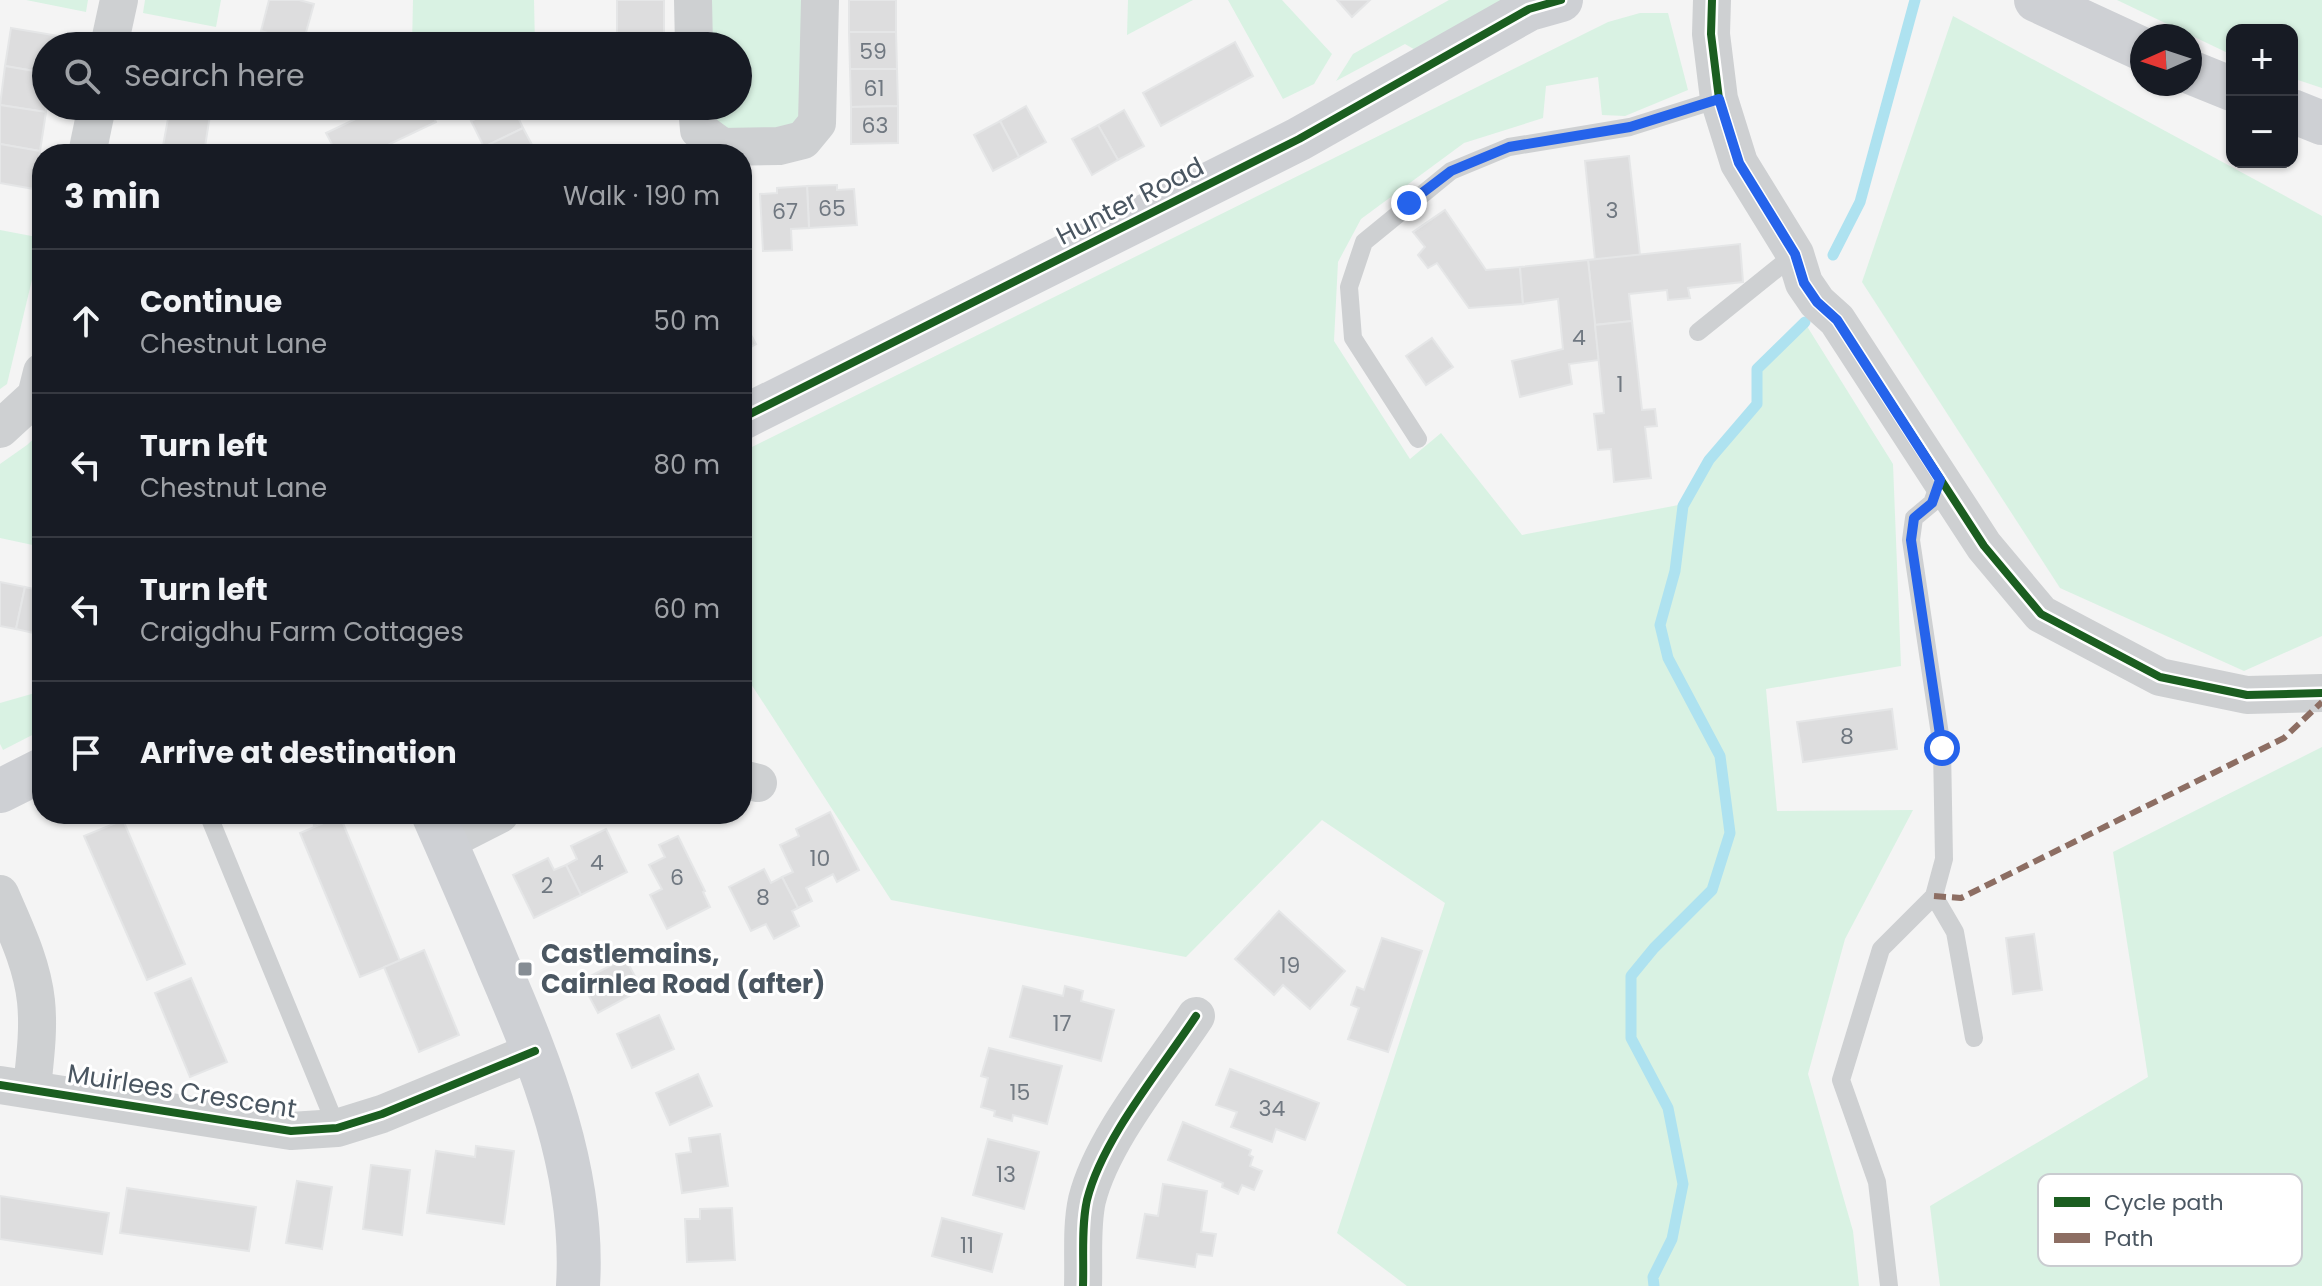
<!DOCTYPE html>
<meta charset="utf-8">
<style>
body{margin:0;font-family:Poppins,sans-serif;background:#242831;color:#f1f3f6}
.controls{position:absolute;right:24px;top:24px;display:grid;overflow:hidden;border-radius:16px;box-shadow:0 2px 6px #0004}
.controls button{width:72px;height:72px;display:grid;place-items:center;padding:0;border:0;border-bottom:2px solid #363941;background:#171b24;color:#f1f3f6;font:40px sans-serif}
.compass{position:absolute;left:2130px;top:24px;width:72px;height:72px;border-radius:50%;background:#171b24;box-shadow:0 2px 6px #0004;rotate:267deg}
.stop{position:absolute;width:24px;height:24px;margin:-18px;border:6px solid #2563eb;border-radius:50%;background:#fff}
.stop.end{background:#2563eb;border-color:#fff;box-shadow:0 2px 8px #0008}
.list{margin:0;padding:0;list-style:none}
h2{display:flex;justify-content:space-between;align-items:center;height:104px;margin:0;padding:0 32px;font-size:34px}
h2 small{font-size:26px;font-weight:400;color:#9ea1a6}
.list li{display:grid;grid-template-columns:52px 1fr auto;gap:24px;align-items:center;box-sizing:border-box;height:144px;padding:0 32px;border-top:2px solid #363941}
.list b{display:block;font-size:30px;white-space:nowrap}
.list p{margin:0;font-size:26px;white-space:nowrap;color:#9ea1a6}
.list em{font-size:26px;font-style:normal;color:#9ea1a6}
.icon{flex:none;width:44px;height:44px;fill:none;stroke:currentColor;stroke-width:2;stroke-linecap:round;stroke-linejoin:round}
.map{position:relative;flex:none;width:2322px;height:1286px;overflow:hidden}
.search{position:absolute;background:#171b24;box-shadow:0 2px 6px #0004;left:32px;top:32px;width:720px;height:88px;display:flex;align-items:center;gap:20px;box-sizing:border-box;padding:0 28px;border-radius:44px;color:#9ea1a6;font-size:30px}
.panel{position:absolute;background:#171b24;box-shadow:0 2px 6px #0004;left:32px;top:144px;width:720px;height:680px;border-radius:32px}
.map>svg:first-child{display:block}
.green{fill:#d9f2e3}
.lines{fill:none;stroke-linecap:round;stroke-linejoin:round}
.stream{stroke:#aee2f0;stroke-width:11}
.building{fill:#ddddde;stroke:#e5e6e7;stroke-width:2}
.lane{stroke:#ced0d2;stroke-width:18}
.street{stroke:#ced0d2;stroke-width:38}
.secondary{stroke:#ced0d4;stroke-width:44}
.quiet{stroke:#8d6e63;stroke-width:6;stroke-dasharray:12 6;stroke-linecap:butt}
.cycleway-casing{stroke:#fff;stroke-width:13}
.cycleway{stroke:#1b5e20;stroke-width:8}
.route{stroke:#2563eb;stroke-width:10}
.poi-dot{fill:#868d94;stroke:#fff;stroke-width:3}
.labels{text-anchor:middle;dominant-baseline:central;stroke-width:6;stroke-linejoin:round;paint-order:stroke}
.number-label{font-size:22px;fill:#707881}
.street-label{font-size:26px;fill:#4a5661;stroke:#fff}
.poi-label{font-size:26px;font-weight:bold;fill:#4a5661;stroke:#fff;text-anchor:start}
.key{fill:#fff;stroke:#c9ccd0;stroke-width:2}
.key-label{font-size:22px;fill:#4a5661}
</style>
<div class="map">
<svg width="2322" height="1286" viewBox="0 0 2322 1286">
<rect width="100%" height="100%" fill="#f4f4f4"/>
<!-- green -->
<g class="green">
<path d="M26,0H88L86,12Z"/>
<path d="M145,0H221L216,27L143,13Z"/>
<path d="M413,0H534L535,46H440L436,39L412,46Z"/>
<path d="M706,0H807L800,127L716,131L706,106H738V46H706Z"/>
<path d="M1128,0H1193L1127,35Z"/>
<path d="M1228,0H1282L1332,54L1314,84L1283,99Z"/>
<path d="M1449,0H1503L1424,55L1405,44L1336,81L1353,54Z"/>
<path d="M2117,0H2322V88L2292,78V30H2232V55Z"/>
<path d="M1640,13H1668L1688,90L1625,116L1602,115L1598,77L1546,86L1543,118L1464,143L1361,219L1338,262L1334,341L1410,459L1441,433L1522,535L1689,503L1716,447L1755,403L1756,368L1805,323L1893,464L1901,666L1766,689L1777,811L1913,810L1845,939L1808,1074L1853,1231L1859,1286H1407L1337,1233L1445,903L1322,820L1186,957L891,900L742,670V452L1608,22Z"/>
<path d="M1953,16L2322,216V636L2244,671L2060,588L1862,282Z"/>
<path d="M0,230L42,238L7,384L0,389Z"/>
<path d="M42,431V547L0,538V464L27,445Z"/>
<path d="M42,691V730L3,750L0,744V703Z"/>
<path d="M2322,747V1286H1940L1930,1206L2148,1077L2113,852Z"/>
</g>
<g class="lines">
<!-- stream -->
<g class="stream">
<path d="M1833,255L1860,202L1915,0"/>
<path d="M1654,1286L1653,1277L1672,1239L1683,1184L1668,1108L1631,1038V976L1654,948L1712,890L1730,833L1720,756L1668,658L1660,625L1675,571L1683,506L1709,460L1757,404V369L1805,322"/>
</g>
</g>
<!-- building -->
<g class="building">
<path d="M269,0H299L314,4L303,43L261,31Z"/>
<rect x="617" y="0" width="47" height="36"/>
<rect x="849" y="0" width="47" height="32"/>
<path d="M1337,0H1370L1352,17Z"/>
<path d="M11,28L59,36L57,46H46V73L5,66Z"/>
<path d="M849,32H896L897,69H850Z"/>
<rect x="617" y="36" width="47" height="10"/>
<path d="M1235,42L1253,76L1161,126L1143,93Z"/>
<path d="M5,66L46,73V112L0,105Z"/>
<path d="M850,69H897L898,106L851,107Z"/>
<path d="M0,105L46,112L40,151L0,144Z"/>
<path d="M170,106H212L210,115Z"/>
<path d="M383,106H429L436,122L369,154H337L326,133Z"/>
<path d="M501,106H513L523,128L484,147L471,121Z"/>
<path d="M898,106V143L851,144V107Z"/>
<path d="M1026,106L1046,142L1019,157L1000,121Z"/>
<path d="M170,108L210,115L204,153L163,146Z"/>
<path d="M1124,110L1144,146L1118,160L1098,125Z"/>
<path d="M1000,121L1019,157L993,171L974,135Z"/>
<path d="M1098,125L1118,160L1092,175L1072,139Z"/>
<path d="M523,128L537,154H488L484,147Z"/>
<path d="M0,144L40,151L34,189L0,183Z"/>
<path d="M1629,156L1640,255L1595,260L1585,161Z"/>
<path d="M837,185V190L854,189L857,225L809,228L807,186Z"/>
<path d="M807,186L809,228L791,229L792,250L763,251L760,194L777,193V188Z"/>
<path d="M1445,210L1486,270L1520,267L1523,304L1469,308L1437,263L1428,268L1418,255L1425,247L1413,232Z"/>
<path d="M1740,244L1743,282L1688,288L1690,298L1668,300L1667,290L1629,294L1632,321L1595,325L1588,260Z"/>
<path d="M1588,260L1599,360L1569,364L1572,384L1520,397L1512,361L1563,349L1558,299L1523,304L1520,267Z"/>
<path d="M742,318L756,344L742,352Z"/>
<path d="M1632,321L1642,410L1655,409L1657,426L1645,427L1651,478L1614,482L1611,449L1598,450L1594,414L1604,413L1595,325Z"/>
<path d="M1432,338L1453,367L1426,385L1406,356Z"/>
<path d="M0,582L25,587L16,629L0,626Z"/>
<path d="M25,587L42,591V635L16,629Z"/>
<path d="M1892,709L1897,749L1803,762L1797,722Z"/>
<path d="M830,812L859,870L837,882L833,874L806,888L812,901L798,908L782,877L793,872L780,845L799,836L796,829Z"/>
<path d="M310,814H338L314,825Z"/>
<path d="M340,816L400,961L360,977L300,833Z"/>
<path d="M123,820L185,964L147,980L84,836Z"/>
<path d="M606,829L627,872L581,895L566,865L577,859L571,846Z"/>
<path d="M678,836L705,891L703,892L710,907L667,929L650,895L662,889L649,865L665,857L659,845Z"/>
<path d="M548,858L554,870L566,865L581,895L534,918L513,875Z"/>
<path d="M764,869L771,883L782,877L798,908L792,911L799,926L774,939L766,924L751,931L729,887Z"/>
<path d="M1279,911L1345,971L1310,1009L1283,985L1274,995L1235,959Z"/>
<path d="M2034,934L2042,990L2013,994L2006,938Z"/>
<path d="M1382,938L1422,951L1388,1052L1348,1039L1359,1008L1351,1005L1357,987L1364,990Z"/>
<path d="M424,950L459,1035L419,1052L384,967Z"/>
<path d="M625,958L642,989L598,1013L581,981Z"/>
<path d="M191,978L227,1062L190,1077L155,993Z"/>
<path d="M1023,986L1063,996L1065,986L1083,991L1081,1001L1114,1010L1101,1061L1010,1037Z"/>
<path d="M659,1015L674,1049L632,1068L617,1034Z"/>
<path d="M989,1048L1062,1066L1047,1124L1013,1115L1012,1121L994,1116L995,1111L981,1107L988,1078L981,1076Z"/>
<path d="M1230,1069L1319,1103L1305,1140L1276,1129L1272,1142L1231,1127L1237,1112L1216,1105Z"/>
<path d="M698,1074L712,1106L670,1125L656,1093Z"/>
<path d="M1183,1122L1251,1150L1249,1155L1253,1157L1250,1166L1262,1171L1254,1190L1242,1185L1238,1194L1222,1187L1223,1183L1168,1160Z"/>
<path d="M720,1134L728,1186L682,1193L676,1154L691,1152L689,1138Z"/>
<path d="M988,1139L1039,1152L1024,1209L973,1195Z"/>
<path d="M476,1146L514,1151L504,1224L427,1213L436,1151L475,1157Z"/>
<path d="M371,1165L410,1170L402,1235L363,1229Z"/>
<path d="M297,1181L332,1187L322,1249L286,1243Z"/>
<path d="M1163,1184L1207,1191L1201,1232L1216,1234L1212,1256L1197,1254L1195,1267L1137,1258L1145,1214L1158,1216Z"/>
<path d="M127,1188L256,1207L249,1251L120,1233Z"/>
<path d="M0,1196L109,1213L102,1254L0,1239Z"/>
<path d="M732,1208L735,1260L687,1262L685,1219H700V1209Z"/>
<path d="M942,1218L1002,1234L992,1272L932,1256Z"/>
</g>
<g class="lines">
<!-- lane -->
<g class="lane">
<path d="M1698,332L1795,254"/>
<path d="M1418,439L1353,338L1349,287L1364,242L1451,171L1509,147L1630,127L1719,99"/>
<path d="M208,814L337,1128"/>
<path d="M1934,896L1955,932L1974,1038"/>
<path d="M1889,1286L1877,1182L1841,1080L1881,949L1934,896L1944,859L1942,748L1911,540L1914,518L1932,503L1940,481"/>
</g>
<!-- street -->
<g class="street">
<path d="M693,0L694,46"/>
<path d="M1712,0L1711,34L1719,99L1739,163L1795,254L1804,283L1817,302L1837,320L1984,546L2041,614L2160,677L2247,695L2322,693"/>
<path d="M109,46L119,0"/>
<path d="M697,106L699,130L722,147L779,146L803,140L817,123L820,0"/>
<path d="M87,154L97,106"/>
<path d="M0,429L36,396L42,372"/>
<path d="M742,779L758,783"/>
<path d="M445,842L500,814"/>
<path d="M0,894C15,929 32,963 36,1001C39,1030 35,1059 32,1088"/>
<path d="M0,1085L291,1131L337,1128L382,1114L535,1051"/>
<path d="M1083,1286C1084,1259 1081,1227 1087,1200C1102,1139 1161,1069 1196,1016"/>
</g>
<!-- secondary -->
<g class="secondary">
<path d="M2036,0L2142,49"/>
<path d="M2190,72L2232,89"/>
<path d="M2292,111L2322,123"/>
<path d="M742,418L1299,139L1529,9L1561,0"/>
<path d="M0,791L42,770"/>
<path d="M433,814C455,864 477,914 498,965C542,1067 585,1172 578,1286"/>
</g>
<!-- quiet -->
<path class="quiet" d="M1934,896L1961,898L2284,738L2322,702"/>
<defs>
<g id="cycleway">
<path d="M1712,0L1711,34L1719,99L1739,163L1795,254L1804,283L1817,302L1837,320L1984,546L2041,614L2160,677L2247,695L2322,693"/>
<path d="M742,418L1299,139L1529,9L1561,0"/>
<path d="M0,1085L291,1131L337,1128L382,1114L535,1051"/>
<path d="M1083,1286C1084,1259 1081,1227 1087,1200C1102,1139 1161,1069 1196,1016"/>
</g>
</defs>
<!-- cycleway casing -->
<use href="#cycleway" class="cycleway-casing"/>
<!-- cycleway -->
<use href="#cycleway" class="cycleway"/>
</g>
<g class="lines">
<!-- route -->
<path class="route" d="M1409,203L1451,171L1509,147L1630,127L1719,99L1739,163L1795,254L1804,283L1817,302L1837,320L1940,480L1932,503L1914,518L1911,540L1942,748"/>
</g>
<!-- markers -->
<rect class="poi-dot" x="517" y="961" width="16" height="16" rx="4"/>
<g class="labels">
<!-- number labels -->
<g class="number-label">
<text x="873" y="51">59</text>
<text x="874" y="88">61</text>
<text x="875" y="125">63</text>
<text x="832" y="208">65</text>
<text x="1612" y="210">3</text>
<text x="785" y="211">67</text>
<text x="1579" y="337">4</text>
<text x="1620" y="384">1</text>
<text x="1847" y="736">8</text>
<text x="820" y="858">10</text>
<text x="597" y="862">4</text>
<text x="677" y="877">6</text>
<text x="547" y="885">2</text>
<text x="763" y="897">8</text>
<text x="1290" y="965">19</text>
<text x="1062" y="1023">17</text>
<text x="1020" y="1092">15</text>
<text x="1272" y="1108">34</text>
<text x="1006" y="1174">13</text>
<text x="967" y="1245">11</text>
</g>
<!-- street labels -->
<g class="street-label">
<text transform="translate(1130 201) rotate(-27)">Hunter Road</text>
<text transform="translate(182 1091) rotate(9)">Muirlees Crescent</text>
</g>
<!-- poi labels -->
<g class="poi-label">
<text x="541" y="954">Castlemains,<tspan x="541" dy="30">Cairnlea Road (after)</tspan></text>
</g>
</g>
<!-- legend -->
<rect x="2038" y="1174" width="264" height="92" rx="12" class="key"/>
<rect x="2054" y="1197" width="36" height="10" fill="#1b5e20"/>
<rect x="2054" y="1233" width="36" height="10" fill="#8d6e63"/>
<g class="key-label">
<text x="2104" y="1210">Cycle path</text>
<text x="2104" y="1246">Path</text>
</g>
</svg>
<div class="controls">
<button>+</button>
<button>−</button>
</div>
<svg class="compass" viewBox="-18 -18 36 36"><path d="M0-13l5 13h-10z" fill="#e53935"/><path d="M0 13l5-13h-10z" fill="#9ea1a6"/></svg>
<div class="stop" style="left:1942px;top:748px"></div>
<div class="stop end" style="left:1409px;top:203px"></div>
<div class="search"><svg class="icon" aria-label="search" viewBox="0 0 24 24"><circle cx="10" cy="10" r="6"/><path d="M15 15l6 6"/></svg>Search here</div>
<section class="panel">
<h2>3 min<small>Walk · 190 m</small></h2>
<ul class="list">
<li><svg class="icon" aria-label="ahead" viewBox="0 0 24 24"><path d="M12 20V5M6 11l6-6 6 6"/></svg><div><b>Continue</b><p>Chestnut Lane</p></div><em>50 m</em></li>
<li><svg class="icon" aria-label="left" viewBox="0 0 24 24"><path d="M17 20v-9H6M10 6l-5 5 5 5"/></svg><div><b>Turn left</b><p>Chestnut Lane</p></div><em>80 m</em></li>
<li><svg class="icon" aria-label="left" viewBox="0 0 24 24"><path d="M17 20v-9H6M10 6l-5 5 5 5"/></svg><div><b>Turn left</b><p>Craigdhu Farm Cottages</p></div><em>60 m</em></li>
<li><svg class="icon" aria-label="arrive" viewBox="0 0 24 24"><path d="M6 21V4h12l-3 4 3 4H6"/></svg><div><b>Arrive at destination</b></div></li>
</ul>
</section>
</div>
